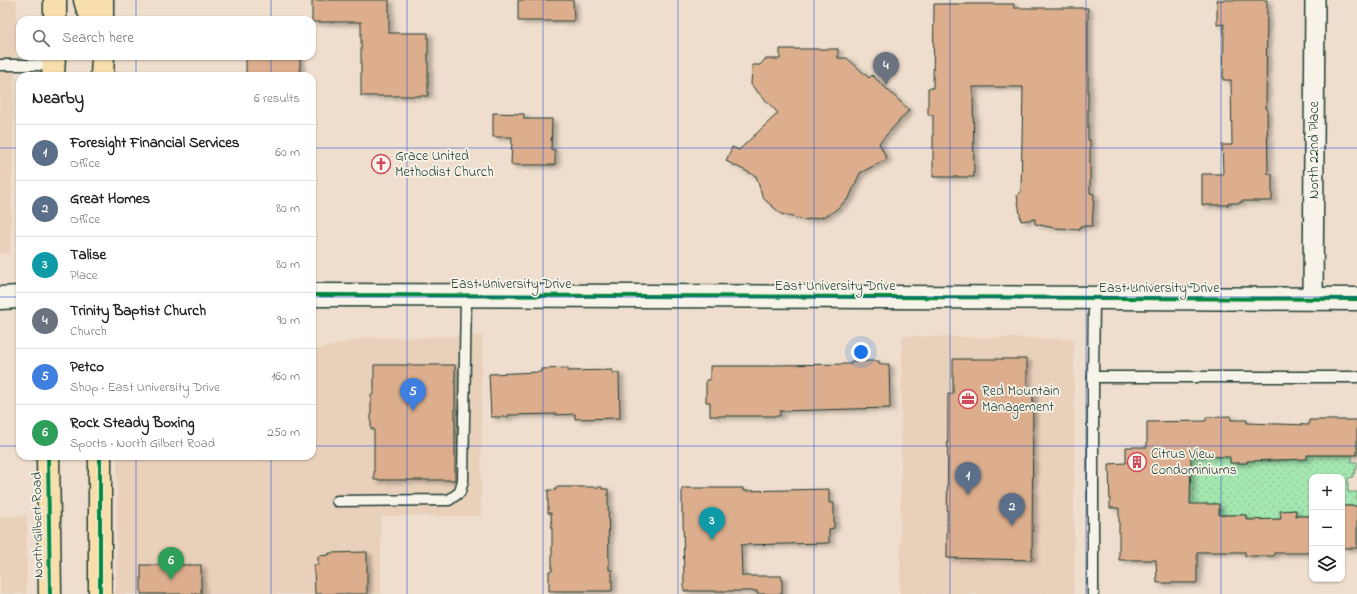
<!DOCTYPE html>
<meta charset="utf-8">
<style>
body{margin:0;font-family:"Indie Flower",sans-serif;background:#f6f6f6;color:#222}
.controls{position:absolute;right:12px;bottom:12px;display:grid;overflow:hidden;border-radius:8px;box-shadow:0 1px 3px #0004}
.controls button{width:36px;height:36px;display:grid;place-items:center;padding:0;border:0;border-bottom:1px solid #e0e0e0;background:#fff;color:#222;font:20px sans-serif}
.you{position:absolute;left:861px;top:352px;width:14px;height:14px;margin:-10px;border:3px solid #fff;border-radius:50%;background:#1a73e8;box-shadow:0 0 0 6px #1a73e833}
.badge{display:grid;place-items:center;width:26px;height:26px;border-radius:50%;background:#d1495b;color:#fff;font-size:13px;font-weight:700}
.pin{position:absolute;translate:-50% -33px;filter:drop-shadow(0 1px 2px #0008)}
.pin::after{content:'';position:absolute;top:21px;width:14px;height:12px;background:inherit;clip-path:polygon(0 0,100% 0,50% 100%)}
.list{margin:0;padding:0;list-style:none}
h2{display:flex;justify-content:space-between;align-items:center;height:52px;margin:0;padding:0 16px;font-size:17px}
h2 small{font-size:13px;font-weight:400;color:#767676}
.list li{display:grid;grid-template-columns:26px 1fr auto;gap:12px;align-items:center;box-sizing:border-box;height:56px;padding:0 16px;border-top:1px solid #e0e0e0}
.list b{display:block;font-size:15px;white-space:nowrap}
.list p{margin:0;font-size:13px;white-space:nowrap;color:#767676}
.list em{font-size:13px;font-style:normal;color:#767676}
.icon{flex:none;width:22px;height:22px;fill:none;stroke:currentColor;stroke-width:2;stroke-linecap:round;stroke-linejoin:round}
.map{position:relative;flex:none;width:1357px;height:594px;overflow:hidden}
.search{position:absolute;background:#fff;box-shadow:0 1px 3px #0004;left:16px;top:16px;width:300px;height:44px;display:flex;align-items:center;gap:10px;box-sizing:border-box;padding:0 14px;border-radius:12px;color:#767676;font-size:15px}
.panel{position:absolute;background:#fff;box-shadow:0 1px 3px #0004;left:16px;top:72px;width:300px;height:388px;border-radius:12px}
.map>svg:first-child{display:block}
.built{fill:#e9d0ba}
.park{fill:url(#park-dots);stroke:#629272;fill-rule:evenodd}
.building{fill:#dcae8d;stroke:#1f3d34;filter:url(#shadow)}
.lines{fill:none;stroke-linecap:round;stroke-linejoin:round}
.service-casing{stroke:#1f3d34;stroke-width:13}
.minor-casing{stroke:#1f3d34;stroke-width:22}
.secondary-casing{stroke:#1f3d34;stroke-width:25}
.primary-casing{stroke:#1f3d34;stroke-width:25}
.service{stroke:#f7f3e8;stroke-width:10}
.minor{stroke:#f7f3e8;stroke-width:19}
.secondary{stroke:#f7f3e8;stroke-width:22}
.primary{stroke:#f8deab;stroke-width:22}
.cycleway-casing{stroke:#f7f3e8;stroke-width:6}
.cycleway{stroke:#00873e;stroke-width:4}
.grid{fill:none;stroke:#1d4ed8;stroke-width:1;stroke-opacity:0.55}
.labels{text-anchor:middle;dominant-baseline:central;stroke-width:3.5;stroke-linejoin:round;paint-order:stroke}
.street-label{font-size:14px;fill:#1f3d34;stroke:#f7f3e8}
.poi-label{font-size:14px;fill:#1f3d34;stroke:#f7f3e8;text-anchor:start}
</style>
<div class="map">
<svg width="1357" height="594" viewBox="0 0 1357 594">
<defs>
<pattern id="park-dots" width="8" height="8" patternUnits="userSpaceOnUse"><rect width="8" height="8" fill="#a4e6b0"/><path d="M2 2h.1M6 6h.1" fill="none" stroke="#8dc698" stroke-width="1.8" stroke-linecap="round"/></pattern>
<filter id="shadow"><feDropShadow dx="4.5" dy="2.5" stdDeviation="2" flood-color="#0004"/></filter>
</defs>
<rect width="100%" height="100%" fill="#efdecd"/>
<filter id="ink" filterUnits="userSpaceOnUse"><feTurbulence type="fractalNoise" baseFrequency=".025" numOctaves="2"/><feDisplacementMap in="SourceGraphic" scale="8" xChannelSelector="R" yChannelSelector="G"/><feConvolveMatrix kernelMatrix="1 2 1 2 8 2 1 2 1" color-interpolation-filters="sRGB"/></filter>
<g filter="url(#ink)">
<!-- built -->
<g class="built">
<path d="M0,0H17L10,254H0Z"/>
<path d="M482,336L481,516H381V594H116L117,456H312V349H320L362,338Z"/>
<path d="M902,336L1074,339V594H900Z"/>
<path d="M27,516L26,594H0V517Z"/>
</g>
<!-- park -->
<path class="park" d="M1206,452H1230V463H1247V456L1262,457L1264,461C1278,461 1292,459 1307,459V455H1352V462H1357V469H1355V473L1353,474V477L1348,478V492H1357V506H1342V477H1312V516H1296V510L1281,511V519L1246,520V515H1219V504H1204V511H1188V519H1160L1156,507L1157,479H1153V465H1147L1148,457H1172L1173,464H1190V456L1206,457ZM1168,472H1184V476H1187V479H1190V495H1175V492H1172V487L1168,486Z"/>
<!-- building -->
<g class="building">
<path d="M312,0H389V33H428V96H361V22H312Z"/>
<path d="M518,0H573L574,21H518Z"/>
<path d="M1217,0H1267L1266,108H1267L1268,174H1272V201H1241V203H1228V205H1202V174H1223L1222,145H1232L1231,80H1223L1224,24L1217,25Z"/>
<path d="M934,4H1014V8H1088V140H1090V193L1094,194L1092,226H1080V229L1055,228L1035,224V219L1021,221L1017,195L1021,192L1023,87H973L974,177H933V115H928V88H933Z"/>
<path d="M780,49H838V58H847L869,78L872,75L909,110L879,143L887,159L860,173L849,198L833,212L823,217L804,220L781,214L763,198L756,176L726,161L732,147L739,150L778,113L751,85L752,65H760L765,59H780Z"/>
<rect x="246" y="56" width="54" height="20"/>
<path d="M493,113L524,114V119H552L551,150H555V165H511L512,137H493Z"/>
<path d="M953,359H1027V390L1033,391L1032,560L947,558L948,394H953Z"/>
<path d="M851,361H879L880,364H889L890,408L780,411V416H710V402H706V380H710V366H773V365L851,364Z"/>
<path d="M374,365H455V480H374V429H371V394H374Z"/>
<path d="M568,368V371L612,370V373H619L620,418L575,419V414L557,415V414L508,415V417H491L489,374L541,372V369Z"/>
<path d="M1231,416V420H1247V423L1277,424L1309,425V420H1357V455H1307V459L1247,461V463H1230V457L1191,456L1190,504H1219V515H1246V520L1281,519L1280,511L1296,510V516H1312V553H1274V556H1245V552H1197V583H1157L1156,560H1119V508H1110L1109,464L1126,463V447H1147V422L1206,421V417Z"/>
<path d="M556,487H602V489H608L609,570H612V591H549V571H552V531L551,513H548V490H556Z"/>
<path d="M682,488H743V491L829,489V503H834V528L829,529V543L741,545L742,576H782V594H757V591H684L683,513H682Z"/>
<rect x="1342" y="506" width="15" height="42"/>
<path d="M367,552V594H315L314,565H318V556L329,555V553Z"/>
<rect x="141" y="565" width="60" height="29"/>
</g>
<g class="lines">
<defs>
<g id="service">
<path d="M0,65H54"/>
<path d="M1093,377L1094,299"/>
<path d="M337,501L449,500L460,492L463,480L466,295"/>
<path d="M1093,594V377H1357"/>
</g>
<path id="minor" d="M1313,300L1315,0"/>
<g id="secondary">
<path d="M312,295L640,296L1357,299"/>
<path d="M0,298L20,297"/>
</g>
<g id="primary">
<path d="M85,0L87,7L93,20"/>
<path d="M55,20V0"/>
<path d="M102,20V0"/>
<path d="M53,76L54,56"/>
<path d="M102,76L103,56"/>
<path d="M48,456L50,594"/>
<path d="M100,456V594"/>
</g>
</defs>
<!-- service casing -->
<use href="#service" class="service-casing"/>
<!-- minor casing -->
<use href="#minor" class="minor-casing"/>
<!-- secondary casing -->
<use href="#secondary" class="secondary-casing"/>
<!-- primary casing -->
<use href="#primary" class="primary-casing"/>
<!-- service -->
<use href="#service" class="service"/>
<!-- minor -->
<use href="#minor" class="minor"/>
<!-- secondary -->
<use href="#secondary" class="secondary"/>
<!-- primary -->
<use href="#primary" class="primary"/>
<defs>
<g id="cycleway">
<path d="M312,295L640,296L1357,299"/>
<path d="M48,456L50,594"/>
<path d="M100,456V594"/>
</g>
</defs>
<!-- cycleway casing -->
<use href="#cycleway" class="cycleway-casing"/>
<!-- cycleway -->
<use href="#cycleway" class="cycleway"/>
</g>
</g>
<!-- grid -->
<path class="grid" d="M136,0V20M271,0V20M407,0V594M543,0V594M678,0V594M814,0V594M950,0V594M1086,0V594M1221,0V594M136,56V76M271,56V76M0,148H20M312,148H1357M0,297H20M312,297H1357M0,446H20M312,446H1357M136,456V594M271,456V594"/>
<!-- icons -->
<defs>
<symbol id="church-ring" viewBox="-11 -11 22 22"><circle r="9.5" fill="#f7f3e8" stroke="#d1495b" stroke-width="1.5"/><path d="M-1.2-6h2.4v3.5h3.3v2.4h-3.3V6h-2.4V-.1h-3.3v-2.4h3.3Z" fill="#d1495b"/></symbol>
<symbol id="office-ring" viewBox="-11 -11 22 22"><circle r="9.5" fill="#f7f3e8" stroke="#d1495b" stroke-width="1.5"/><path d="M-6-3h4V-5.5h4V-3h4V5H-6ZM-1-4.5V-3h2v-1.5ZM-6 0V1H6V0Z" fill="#d1495b"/></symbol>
<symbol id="building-ring" viewBox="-11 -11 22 22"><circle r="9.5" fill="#f7f3e8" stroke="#d1495b" stroke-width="1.5"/><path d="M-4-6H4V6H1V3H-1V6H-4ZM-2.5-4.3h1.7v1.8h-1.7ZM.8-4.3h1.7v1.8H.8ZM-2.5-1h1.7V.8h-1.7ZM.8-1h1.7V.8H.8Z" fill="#d1495b"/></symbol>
</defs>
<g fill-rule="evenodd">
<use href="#church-ring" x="370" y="153" width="22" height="22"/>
<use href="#office-ring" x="957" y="388" width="22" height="22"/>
<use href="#building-ring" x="1126" y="451" width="22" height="22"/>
</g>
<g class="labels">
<!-- street labels -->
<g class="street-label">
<text transform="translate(1314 150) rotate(-90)">North 22nd Place</text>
<text x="511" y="284">East University Drive</text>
<text x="835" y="286">East University Drive</text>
<text x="1159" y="288">East University Drive</text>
<text transform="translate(38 525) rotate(-91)">North Gilbert Road</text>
</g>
<!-- poi labels -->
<g class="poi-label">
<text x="395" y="156">Grace United<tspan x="395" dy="16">Methodist Church</tspan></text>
<text x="982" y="391">Red Mountain<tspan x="982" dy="16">Management</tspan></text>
<text x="1151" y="454">Citrus View<tspan x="1151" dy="16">Condominiums</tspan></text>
</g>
</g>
</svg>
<div class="controls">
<button>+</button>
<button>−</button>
<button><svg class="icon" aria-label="layers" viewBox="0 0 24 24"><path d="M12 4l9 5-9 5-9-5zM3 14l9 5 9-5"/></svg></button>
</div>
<div class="you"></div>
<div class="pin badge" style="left:968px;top:495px;background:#5c6f8a">1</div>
<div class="pin badge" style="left:1012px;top:526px;background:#5c6f8a">2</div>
<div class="pin badge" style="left:712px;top:540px;background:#0f9aa8">3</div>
<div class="pin badge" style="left:886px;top:85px;background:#6b7280">4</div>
<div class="pin badge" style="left:413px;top:411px;background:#3f7fe0">5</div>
<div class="pin badge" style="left:171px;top:580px;background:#2e9e5b">6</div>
<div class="search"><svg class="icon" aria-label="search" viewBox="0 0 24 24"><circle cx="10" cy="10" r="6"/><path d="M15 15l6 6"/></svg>Search here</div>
<section class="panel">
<h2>Nearby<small>6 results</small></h2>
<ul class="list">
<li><span class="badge" style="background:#5c6f8a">1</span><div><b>Foresight Financial Services</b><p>Office</p></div><em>60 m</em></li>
<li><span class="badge" style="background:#5c6f8a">2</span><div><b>Great Homes</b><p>Office</p></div><em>80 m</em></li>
<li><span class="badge" style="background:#0f9aa8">3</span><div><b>Talise</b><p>Place</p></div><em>80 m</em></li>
<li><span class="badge" style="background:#6b7280">4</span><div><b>Trinity Baptist Church</b><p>Church</p></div><em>90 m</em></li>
<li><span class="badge" style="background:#3f7fe0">5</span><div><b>Petco</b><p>Shop · East University Drive</p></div><em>160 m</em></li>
<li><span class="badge" style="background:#2e9e5b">6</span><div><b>Rock Steady Boxing</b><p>Sports · North Gilbert Road</p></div><em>250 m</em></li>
</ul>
</section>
</div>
